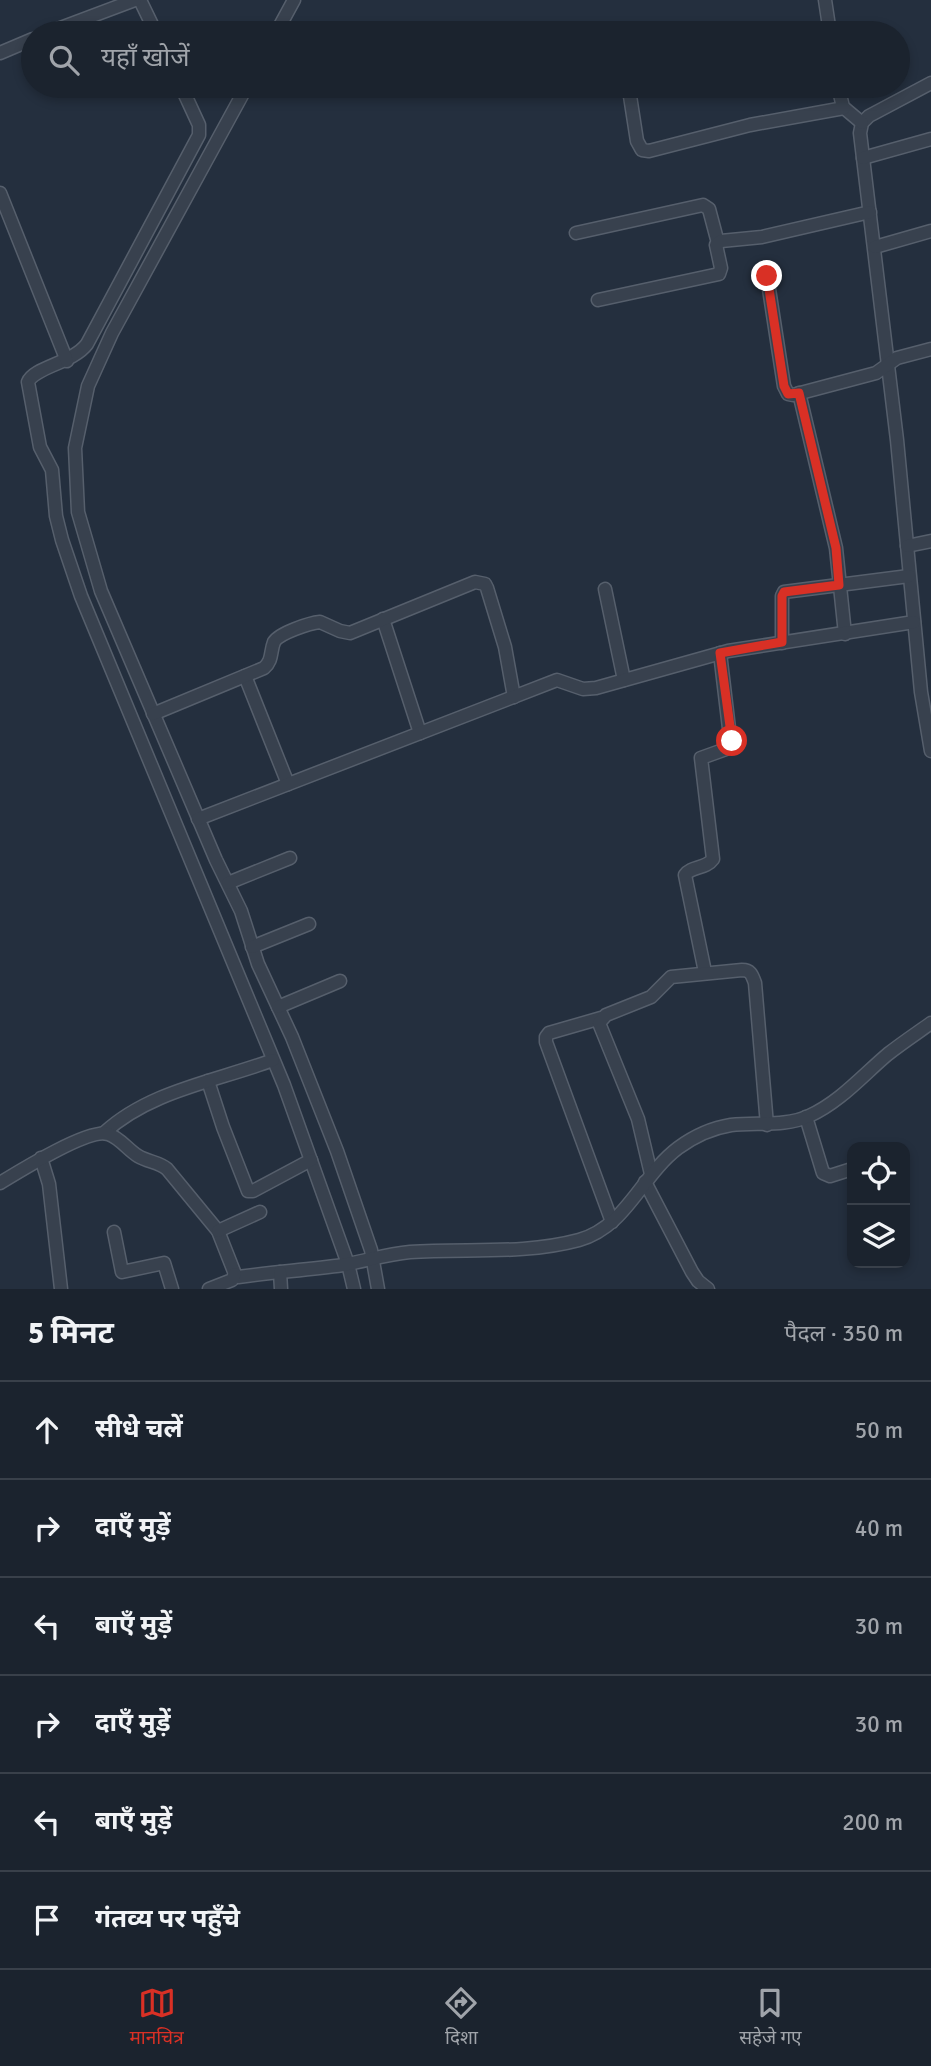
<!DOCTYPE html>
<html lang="hi">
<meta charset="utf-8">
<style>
body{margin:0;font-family:Signika,"Noto Sans Devanagari",sans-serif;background:#282f3a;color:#f1f3f6}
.controls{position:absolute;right:21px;bottom:21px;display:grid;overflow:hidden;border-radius:14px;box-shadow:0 4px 10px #0003}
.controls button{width:63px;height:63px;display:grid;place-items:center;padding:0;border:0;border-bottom:2px solid #39404a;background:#1b232e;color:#f1f3f6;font:35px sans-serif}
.stop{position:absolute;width:21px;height:21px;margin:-16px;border:5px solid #d93025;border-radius:50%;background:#fff}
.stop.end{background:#d93025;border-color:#fff;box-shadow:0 2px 7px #0008}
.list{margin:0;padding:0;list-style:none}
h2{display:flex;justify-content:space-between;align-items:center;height:91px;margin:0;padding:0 28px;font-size:30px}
h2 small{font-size:23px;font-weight:400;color:#a0a4aa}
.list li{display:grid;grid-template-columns:46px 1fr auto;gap:21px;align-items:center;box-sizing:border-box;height:98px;padding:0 28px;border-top:2px solid #39404a}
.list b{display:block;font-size:26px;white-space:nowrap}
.list em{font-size:23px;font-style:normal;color:#a0a4aa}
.icon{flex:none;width:38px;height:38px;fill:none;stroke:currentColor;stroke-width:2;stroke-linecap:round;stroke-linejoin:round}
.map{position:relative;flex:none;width:931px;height:1289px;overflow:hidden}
.search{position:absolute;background:#1b232e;box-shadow:0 4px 10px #0003;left:21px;right:21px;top:21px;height:77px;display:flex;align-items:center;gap:18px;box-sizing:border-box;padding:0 24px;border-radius:38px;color:#a0a4aa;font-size:26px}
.sheet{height:679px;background:#1b232e}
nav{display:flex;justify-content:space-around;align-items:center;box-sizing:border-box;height:98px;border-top:2px solid #39404a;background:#1b232e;font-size:19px;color:#a0a4aa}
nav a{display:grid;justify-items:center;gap:4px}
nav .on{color:#d93025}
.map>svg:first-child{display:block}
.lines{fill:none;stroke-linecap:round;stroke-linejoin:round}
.minor-casing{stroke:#565f6c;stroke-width:15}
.minor{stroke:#38414e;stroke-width:12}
.route{stroke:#d93025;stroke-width:9}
</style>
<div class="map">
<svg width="931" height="1289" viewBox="0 0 931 1289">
<rect width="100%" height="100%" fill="#242f3e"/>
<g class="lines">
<defs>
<g id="minor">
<path d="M140,0L156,33"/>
<path d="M825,0L830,33"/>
<path d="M47,33L135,0"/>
<path d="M276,33L294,0"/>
<path d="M0,53L33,39"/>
<path d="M931,83L869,116L862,123L860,133L897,440L921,692L931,751"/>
<path d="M181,86L199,125V135L87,344C73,363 34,367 28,382L40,447L52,470L56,516L62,540L81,596L284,1085L348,1264L354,1289"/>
<path d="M247,86L112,333L88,386L75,448L78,512L101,591L216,860L241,911L258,964L292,1037L337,1151L371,1250L378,1289"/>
<path d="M838,86L843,107L862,123"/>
<path d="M630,96L637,141L642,150L649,151L750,125L844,108"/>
<path d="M863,158L931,139"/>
<path d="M0,193L67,361"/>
<path d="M576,233L703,205L709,209L718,243"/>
<path d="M875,247L931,231"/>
<path d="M767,276L784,386L788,394L793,395L876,373L897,358L931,349"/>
<path d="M598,300L719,274L721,268L716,245L721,241L762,237L870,212"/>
<path d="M799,393L836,548L845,634"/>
<path d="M907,546L931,541"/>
<path d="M605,589L624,680"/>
<path d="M383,619L420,733"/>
<path d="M782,643V596L784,592L909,576"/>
<path d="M245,676L288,784"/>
<path d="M153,714L264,668C273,660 270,652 274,642C279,633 310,623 320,622L340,631L350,633L475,582L485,584L487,588L505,647L514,697"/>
<path d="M198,819L557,680L583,689L596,688L728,651L914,622"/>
<path d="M228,883L290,858"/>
<path d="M252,947L309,924"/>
<path d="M705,972L685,875C691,866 706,869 713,859L701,758L726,749L731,745L720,653"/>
<path d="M278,1007L340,981"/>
<path d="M601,1018L549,1033L546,1037V1042L612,1222"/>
<path d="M208,1081L223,1127L248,1191H253L311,1160"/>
<path d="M806,1117L823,1173L830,1176L852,1169"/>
<path d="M104,1133C149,1091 217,1081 273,1060"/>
<path d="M41,1158L49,1184L61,1289"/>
<path d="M651,1174L638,1119L599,1023L606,1015L651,997L671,977L742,970C751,970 752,975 755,983L767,1125"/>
<path d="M645,1182L692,1272L698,1281L708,1289"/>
<path d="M0,1183C18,1172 89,1128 108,1134C119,1137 128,1150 138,1156C148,1162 159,1162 167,1169L218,1231L235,1274L238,1277C273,1272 308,1270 343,1265C366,1261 387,1254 410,1252C467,1248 523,1255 579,1240C626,1227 641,1176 678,1148C693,1137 712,1128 731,1125C757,1122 785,1127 809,1116C840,1102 863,1075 888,1054C902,1043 917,1033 931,1023"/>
<path d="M218,1231L260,1212"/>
<path d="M114,1232L122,1272L164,1263L172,1289"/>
<path d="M280,1272L281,1289"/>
<path d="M209,1289L232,1280L235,1274"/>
</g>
</defs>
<!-- minor casing -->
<use href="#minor" class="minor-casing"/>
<!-- minor -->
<use href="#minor" class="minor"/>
</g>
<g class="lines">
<!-- route -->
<path class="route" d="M732,741L720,653L782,642V596L784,592L839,585L836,548L799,393L788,394L784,386L767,276"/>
</g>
</svg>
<div class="controls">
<button><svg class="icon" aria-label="locate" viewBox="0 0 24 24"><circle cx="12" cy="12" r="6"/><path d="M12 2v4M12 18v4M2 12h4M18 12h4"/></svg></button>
<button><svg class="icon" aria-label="layers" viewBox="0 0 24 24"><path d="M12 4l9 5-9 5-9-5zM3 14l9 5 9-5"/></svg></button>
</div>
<div class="stop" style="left:732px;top:741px"></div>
<div class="stop end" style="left:767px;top:276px"></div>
<div class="search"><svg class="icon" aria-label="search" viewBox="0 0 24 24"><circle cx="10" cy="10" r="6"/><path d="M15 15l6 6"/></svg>यहाँ खोजें</div>
</div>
<section class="sheet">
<h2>5 मिनट<small>पैदल · 350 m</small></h2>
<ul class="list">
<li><svg class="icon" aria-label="ahead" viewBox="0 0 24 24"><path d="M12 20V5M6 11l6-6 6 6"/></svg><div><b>सीधे चलें</b></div><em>50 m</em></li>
<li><svg class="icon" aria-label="right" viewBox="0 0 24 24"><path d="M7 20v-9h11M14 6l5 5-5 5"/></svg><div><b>दाएँ मुड़ें</b></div><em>40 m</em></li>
<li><svg class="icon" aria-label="left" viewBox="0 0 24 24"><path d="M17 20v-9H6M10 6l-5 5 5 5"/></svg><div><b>बाएँ मुड़ें</b></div><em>30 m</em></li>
<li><svg class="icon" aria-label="right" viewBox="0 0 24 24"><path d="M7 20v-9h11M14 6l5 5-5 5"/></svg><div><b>दाएँ मुड़ें</b></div><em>30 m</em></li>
<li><svg class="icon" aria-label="left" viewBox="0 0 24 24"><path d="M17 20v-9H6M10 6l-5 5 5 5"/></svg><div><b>बाएँ मुड़ें</b></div><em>200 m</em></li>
<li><svg class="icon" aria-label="arrive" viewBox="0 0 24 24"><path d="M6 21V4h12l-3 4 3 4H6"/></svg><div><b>गंतव्य पर पहुँचे</b></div></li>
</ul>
</section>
<nav>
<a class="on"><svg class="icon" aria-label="map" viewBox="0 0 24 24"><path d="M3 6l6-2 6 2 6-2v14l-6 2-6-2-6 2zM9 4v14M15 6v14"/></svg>मानचित्र</a>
<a><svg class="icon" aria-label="directions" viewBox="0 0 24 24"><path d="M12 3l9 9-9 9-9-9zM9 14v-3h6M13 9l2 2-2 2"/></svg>दिशा</a>
<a><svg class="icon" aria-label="saved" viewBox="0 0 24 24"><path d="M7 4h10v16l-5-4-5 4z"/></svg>सहेजे गए</a>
</nav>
